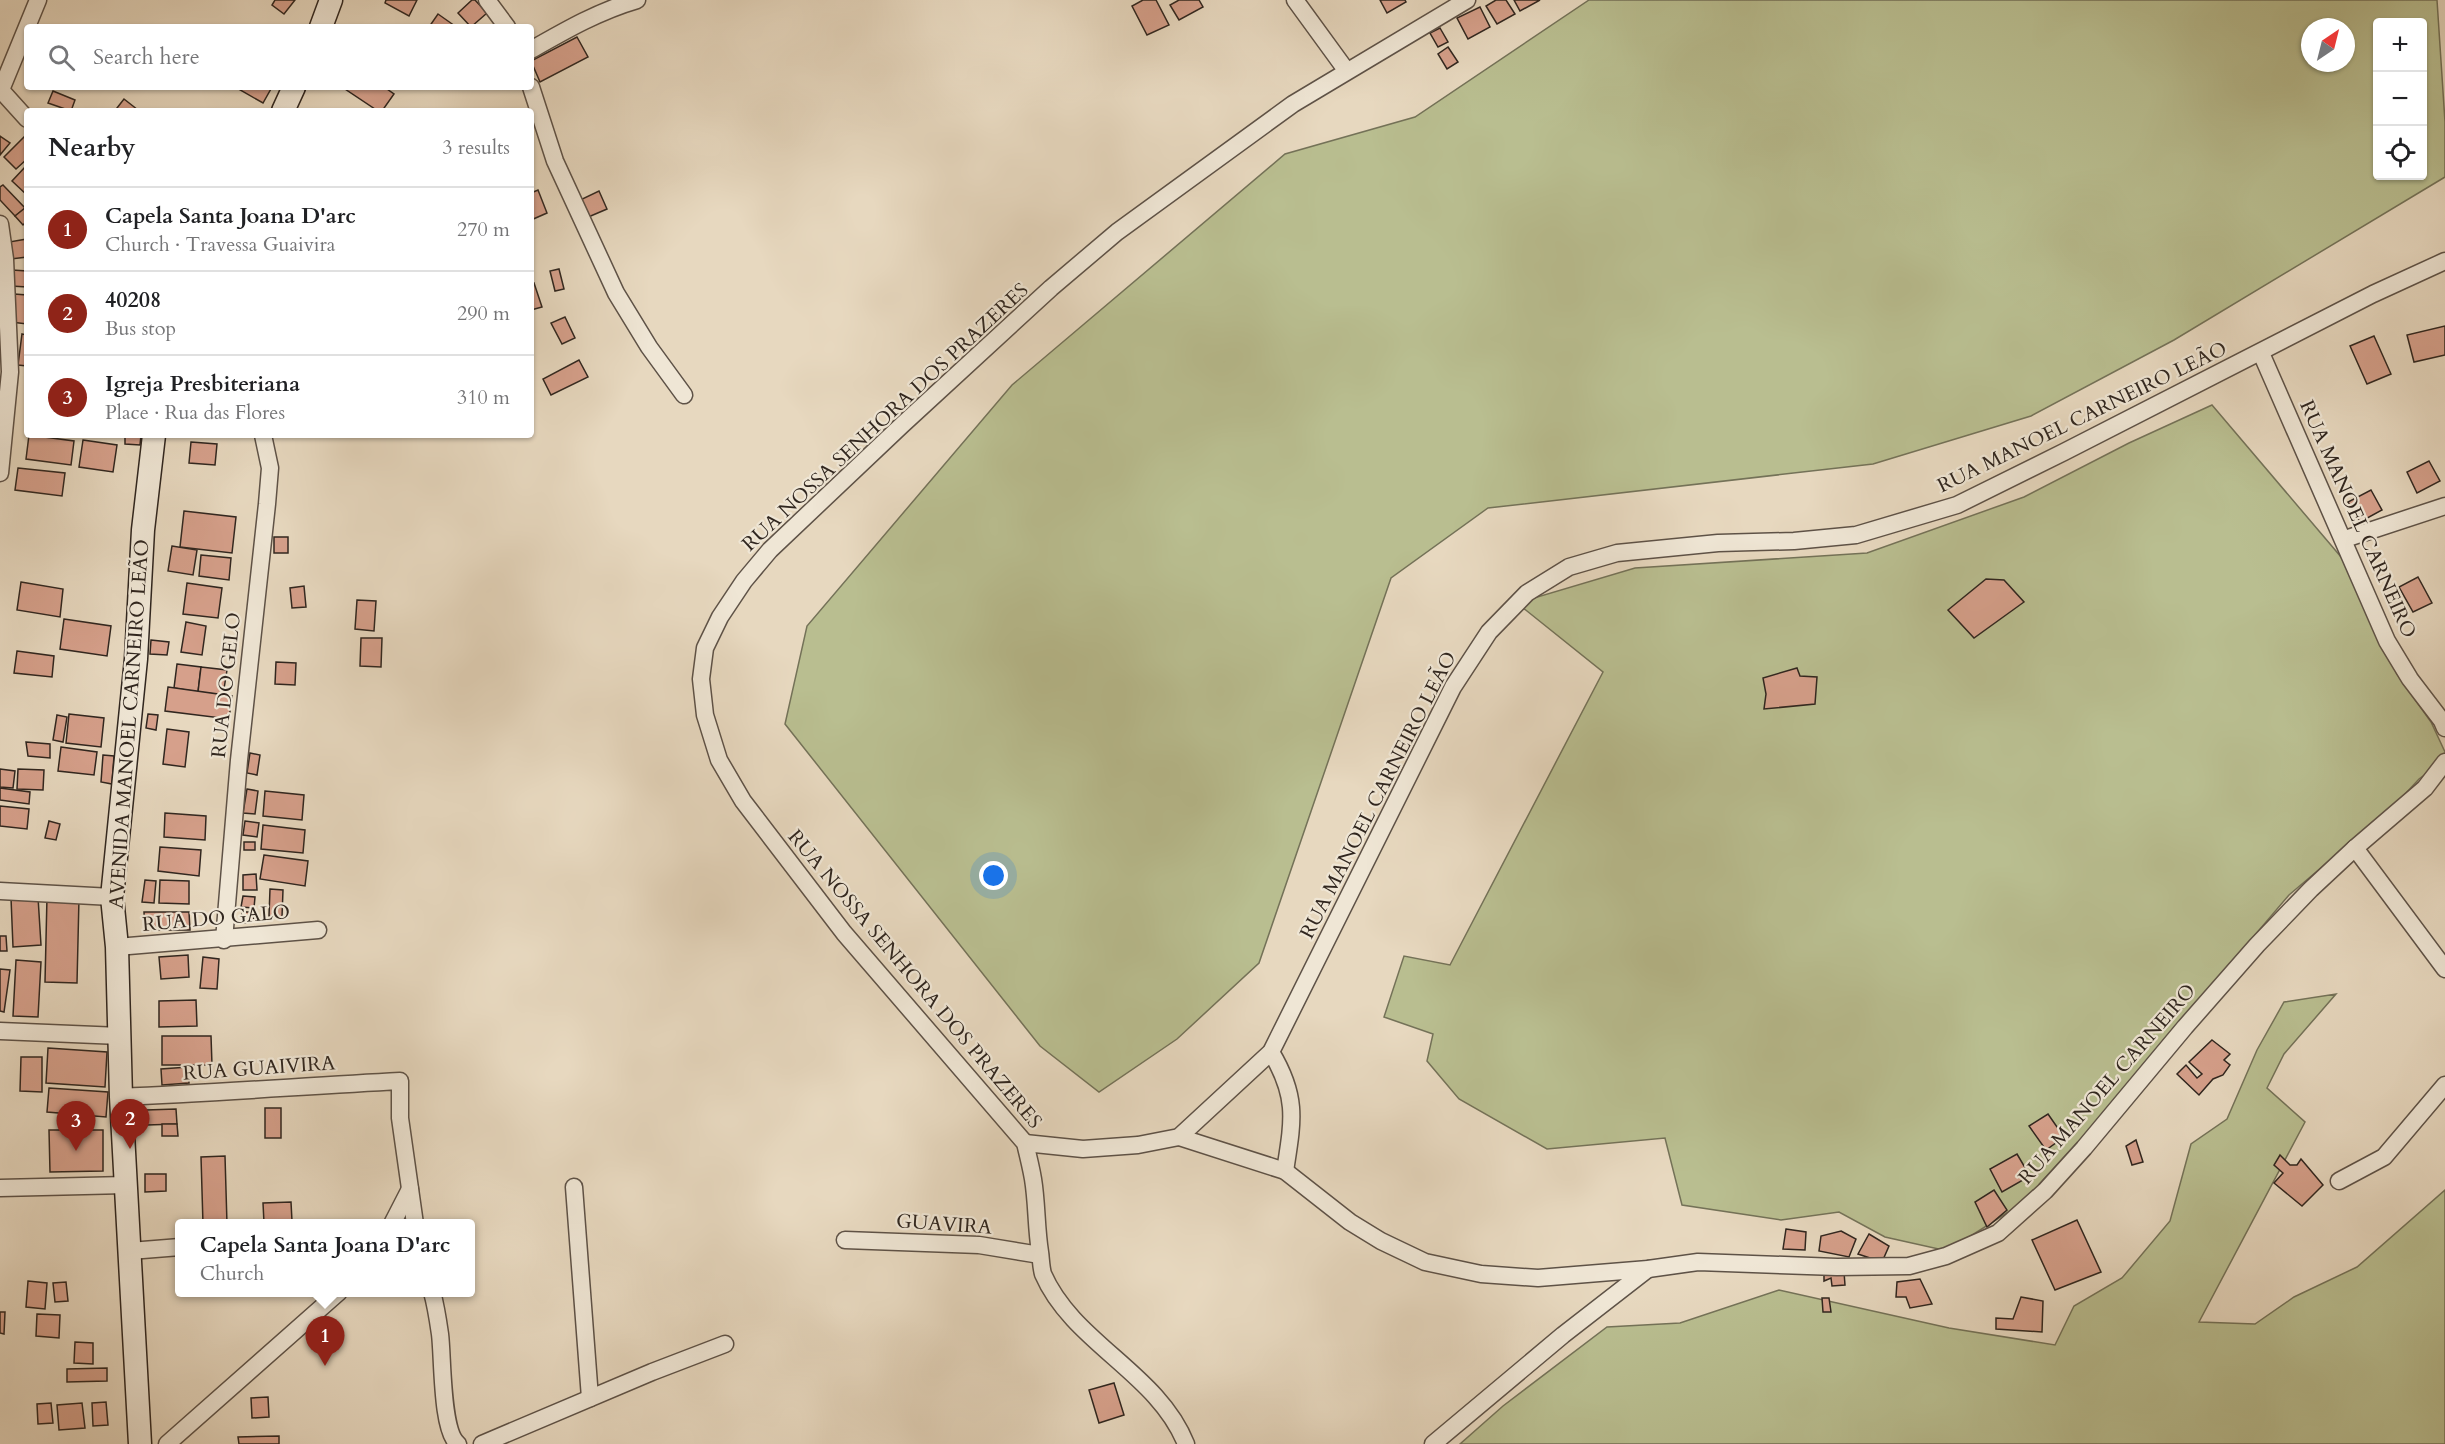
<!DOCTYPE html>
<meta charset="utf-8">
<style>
body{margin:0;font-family:Cardo,serif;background:#f2f2f2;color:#202124}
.controls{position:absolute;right:18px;top:18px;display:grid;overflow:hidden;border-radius:6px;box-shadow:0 2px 4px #0004}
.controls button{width:54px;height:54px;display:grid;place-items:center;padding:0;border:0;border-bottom:2px solid #e0e0e0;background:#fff;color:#202124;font:30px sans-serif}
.compass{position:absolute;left:2301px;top:18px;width:54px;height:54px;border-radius:50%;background:#fff;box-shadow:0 2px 4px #0004;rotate:35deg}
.you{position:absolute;left:994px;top:876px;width:21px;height:21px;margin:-15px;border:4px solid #fff;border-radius:50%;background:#1a73e8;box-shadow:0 0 0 9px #1a73e833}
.badge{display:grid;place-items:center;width:39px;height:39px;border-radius:50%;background:#8f2418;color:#fff;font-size:20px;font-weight:700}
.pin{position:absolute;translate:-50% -50px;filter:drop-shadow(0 2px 3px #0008)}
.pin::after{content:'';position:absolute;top:32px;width:21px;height:18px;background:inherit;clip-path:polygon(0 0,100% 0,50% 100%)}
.popup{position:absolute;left:175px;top:1219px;width:300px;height:78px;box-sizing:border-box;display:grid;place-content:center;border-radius:6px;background:#fff;filter:drop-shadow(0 2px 4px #0005);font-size:20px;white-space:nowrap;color:#757577}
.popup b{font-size:22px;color:#202124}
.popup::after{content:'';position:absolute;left:50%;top:100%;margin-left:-12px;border:12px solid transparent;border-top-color:#fff}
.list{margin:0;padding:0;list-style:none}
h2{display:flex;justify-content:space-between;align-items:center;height:78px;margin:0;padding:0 24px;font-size:26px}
h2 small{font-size:20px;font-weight:400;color:#757577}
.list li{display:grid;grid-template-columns:39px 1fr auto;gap:18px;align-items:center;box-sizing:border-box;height:84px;padding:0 24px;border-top:2px solid #e0e0e0}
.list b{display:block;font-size:22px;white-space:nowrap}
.list p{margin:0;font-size:20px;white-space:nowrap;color:#757577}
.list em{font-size:20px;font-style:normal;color:#757577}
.icon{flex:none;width:33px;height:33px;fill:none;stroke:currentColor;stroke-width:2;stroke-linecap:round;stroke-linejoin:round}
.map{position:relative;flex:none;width:2445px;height:1444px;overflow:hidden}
.search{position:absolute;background:#fff;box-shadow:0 2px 4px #0004;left:24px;top:24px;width:510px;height:66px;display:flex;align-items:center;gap:15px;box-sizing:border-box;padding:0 21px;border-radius:6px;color:#757577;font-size:22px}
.panel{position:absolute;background:#fff;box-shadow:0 2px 4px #0004;left:24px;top:108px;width:510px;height:330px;border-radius:6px}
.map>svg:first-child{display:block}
.green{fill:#b9be90;stroke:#747258;stroke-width:1.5;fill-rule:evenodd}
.building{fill:#d6a08b;stroke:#30261f;stroke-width:1.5}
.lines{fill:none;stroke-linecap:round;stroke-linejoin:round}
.minor-casing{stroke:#5e5247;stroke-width:19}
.secondary-casing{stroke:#30261f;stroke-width:25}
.minor{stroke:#efe6d5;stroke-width:16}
.secondary{stroke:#efe6d5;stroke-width:22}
.labels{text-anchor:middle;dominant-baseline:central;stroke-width:4.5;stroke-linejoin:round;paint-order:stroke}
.street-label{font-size:20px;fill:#30261f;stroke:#efe6d5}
</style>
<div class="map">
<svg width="2445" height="1444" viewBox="0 0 2445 1444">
<rect width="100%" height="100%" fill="#e7d8bf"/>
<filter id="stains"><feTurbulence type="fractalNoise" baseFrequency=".00333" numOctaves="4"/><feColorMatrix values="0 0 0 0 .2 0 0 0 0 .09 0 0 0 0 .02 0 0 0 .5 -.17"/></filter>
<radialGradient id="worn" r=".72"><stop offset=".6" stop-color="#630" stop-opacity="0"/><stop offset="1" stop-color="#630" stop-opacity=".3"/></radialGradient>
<!-- green -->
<g class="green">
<path d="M1589,0H2437L2445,122V177L2174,340L2031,416L1873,464L1488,508L1391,578L1259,963L1177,1039L1099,1092L1040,1046L785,724L807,626L1012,385L1285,154L1415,117ZM2378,22H2422V176H2378ZM2310,27H2346V63H2310Z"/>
<path d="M2212,405L2347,564L2397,674L2431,722L2445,752V760L2419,779L2394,806L2289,895L2082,1138L2021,1204L1966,1239L1943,1250L1885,1237L1839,1212L1781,1220L1682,1205L1665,1138L1547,1149L1459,1099L1427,1061L1433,1034L1384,1017L1404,956L1450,965L1603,672L1517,603L1635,568L1867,553L2024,497L2129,443Z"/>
<path d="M2336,994L2284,1054L2267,1088L2305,1122L2199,1322L2255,1324L2294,1297L2357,1267L2445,1190V1444H1460L1503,1406L1607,1327L1680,1323L1779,1290L1949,1328L2055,1345L2074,1306L2122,1278L2170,1221L2191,1144L2227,1119L2257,1050L2284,1002Z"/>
</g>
<!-- building -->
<g class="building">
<path d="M275,0H295L284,14L272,5Z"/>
<path d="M386,0H417L409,16L385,3Z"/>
<path d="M472,0H475L487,13L471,27L458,13Z"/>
<path d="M1143,0H1156L1169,25L1147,35L1132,6Z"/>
<path d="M1179,0H1199L1203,7L1179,20L1170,5Z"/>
<path d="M1380,0H1405L1406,2L1387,13Z"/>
<path d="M1496,0H1506L1515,14L1497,24L1486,6Z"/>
<path d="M1514,0H1540L1520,11Z"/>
<path d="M1480,7L1490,27L1468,39L1457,18Z"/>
<path d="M438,14L455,26L454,27H429Z"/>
<path d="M1440,28L1448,42L1438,47L1430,33Z"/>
<path d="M577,37L588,57L540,82L531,61Z"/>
<path d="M1448,47L1458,62L1447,69L1438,54Z"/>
<path d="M235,87H272L263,103Z"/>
<path d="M342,87H384L394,94L382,111H378Z"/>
<path d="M53,91L75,100L71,111L48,103Z"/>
<path d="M124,99L138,110L137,111H120L117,108Z"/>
<path d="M26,135L27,159L16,169L4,157Z"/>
<path d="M0,136L10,143L0,155Z"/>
<path d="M27,165V195L12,181Z"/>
<path d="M3,185L25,208L15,216L0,200V187Z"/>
<path d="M538,190L547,213L531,220V193Z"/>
<path d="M599,191L607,209L586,218L578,201Z"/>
<path d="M25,208L27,211V221L23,225L15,216Z"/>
<path d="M27,239V257L11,259L9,242Z"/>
<path d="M559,269L564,289L555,291L550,271Z"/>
<path d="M12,270L27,271V287L11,286Z"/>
<path d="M534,283L542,307L531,310V284Z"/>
<path d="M14,294L27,295V324L11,322Z"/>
<path d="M565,317L575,338L562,344L551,323Z"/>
<path d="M2445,326V355L2414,362L2407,335Z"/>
<path d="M22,334L27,335V366L18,365Z"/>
<path d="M2374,336L2391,374L2367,384L2350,346Z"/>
<path d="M579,360L588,377L551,395L543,379Z"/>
<path d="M29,435L74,441L71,465L26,459Z"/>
<path d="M125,435H141L140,445L125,444Z"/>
<path d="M83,440L117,445L113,472L79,467Z"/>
<path d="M191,442L217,444L215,465L189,463Z"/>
<path d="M2429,461L2440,481L2417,493L2407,472Z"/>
<path d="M18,468L65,473L62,496L15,490Z"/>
<path d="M2371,490L2382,510L2360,522L2348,502Z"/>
<path d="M184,511L236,517L232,553L180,547Z"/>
<rect x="274" y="537" width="14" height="16"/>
<path d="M172,546L197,550L193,575L168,571Z"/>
<path d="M201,555L231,558L229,580L199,576Z"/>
<path d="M2418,577L2432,603L2413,612L2399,587Z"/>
<path d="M1986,579L2004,580L2024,602L1974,638L1948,610Z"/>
<path d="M21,582L63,589L60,617L17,610Z"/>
<path d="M187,583L222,588L218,618L183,614Z"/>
<path d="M304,586L306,607L292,608L290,588Z"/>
<path d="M357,600L376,601L374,631L355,629Z"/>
<path d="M64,619L111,626L107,656L60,649Z"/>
<path d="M186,622L206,626L202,655L181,652Z"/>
<path d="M361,638H382L381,667L360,666Z"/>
<path d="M151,640L169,642L167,655L150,654Z"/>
<path d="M17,651L54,656L52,677L14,673Z"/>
<path d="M276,662L296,663L295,685L275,684Z"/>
<path d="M177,664L201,667L198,692L174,688Z"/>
<path d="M201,667L227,670L223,695L198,692Z"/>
<path d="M1797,668L1800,676L1817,677L1815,704L1764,709L1766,694L1763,678Z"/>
<path d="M168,687L232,696L229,719L165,711Z"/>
<path d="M69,714L104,718L101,747L66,743Z"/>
<path d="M148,714L158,715L156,730L146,728Z"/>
<path d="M57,715L67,717L63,742L53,740Z"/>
<path d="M167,729L189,732L185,767L163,764Z"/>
<path d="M26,742L50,744V758L28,756Z"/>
<path d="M61,747L97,752L94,775L58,771Z"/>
<path d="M250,753L260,755L257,775L247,773Z"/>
<path d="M103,755L114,756L112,784L101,782Z"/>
<path d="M0,769L15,771L13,788L0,787Z"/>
<path d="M18,769L44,770L43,790L17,789Z"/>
<path d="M0,788L30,792L29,804L0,800Z"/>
<path d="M247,789L258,791L255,814L243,813Z"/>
<path d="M265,791L304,795L302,820L263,816Z"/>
<path d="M0,806L29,809L27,829L0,826Z"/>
<path d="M165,813L206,816L205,840L164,837Z"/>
<path d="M49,821L60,824L56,840L45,838Z"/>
<path d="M245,821L259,823L257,837L243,835Z"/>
<path d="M263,825L305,830L303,853L261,849Z"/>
<rect x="244" y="842" width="11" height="8"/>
<path d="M160,847L201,850L199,876L158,871Z"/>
<path d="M264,855L308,861L305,886L260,879Z"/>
<path d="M256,874L257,890H243V875Z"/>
<path d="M145,880L156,881L154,903L142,902Z"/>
<path d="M160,880L189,881V904L159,903Z"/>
<path d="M270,889L283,890L282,917L269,916Z"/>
<path d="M243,896L255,897L254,908L241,907Z"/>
<path d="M38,897L41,945L13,947L11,898Z"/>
<path d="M47,897L79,898L77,983L45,982Z"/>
<path d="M144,912H189L190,930H145Z"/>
<path d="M242,912H253L254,922L242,923Z"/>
<path d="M0,936H6L7,951H0Z"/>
<path d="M188,955L189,977L161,979L159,957Z"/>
<path d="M203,957L219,959L217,989L200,988Z"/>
<path d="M16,960L41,962L38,1017L13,1016Z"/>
<path d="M0,969L10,970L4,1012L0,1011Z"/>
<path d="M196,1000L197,1026L159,1027V1001Z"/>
<path d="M162,1036H211L212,1065H162Z"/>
<path d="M2212,1040L2230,1054L2224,1060L2230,1065L2223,1075L2213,1079L2199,1095L2177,1074L2186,1065L2197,1078L2202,1074L2189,1062Z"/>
<path d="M48,1048L107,1052L105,1087L46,1083Z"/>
<path d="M21,1057H42V1092L20,1091Z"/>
<path d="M188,1067L189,1083L162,1085L161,1069Z"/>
<path d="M49,1088L108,1092L106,1117L47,1112Z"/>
<rect x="265" y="1108" width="16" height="30"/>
<path d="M176,1109L177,1124L147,1125L146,1110Z"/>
<path d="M2048,1114L2064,1137L2046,1150L2029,1126Z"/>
<path d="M162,1124H177L178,1136H162Z"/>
<path d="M49,1130H103V1171L50,1172Z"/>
<path d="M2136,1140L2143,1162L2132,1165L2126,1146Z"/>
<path d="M2017,1154L2030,1176L2002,1192L1990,1169Z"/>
<path d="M2280,1155L2290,1165H2297L2301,1159L2323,1185L2302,1206L2274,1183L2283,1173L2274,1165Z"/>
<path d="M225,1156L227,1224H203L201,1157Z"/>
<path d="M145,1174H166V1191L145,1192Z"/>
<path d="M1994,1190L2007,1210L1987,1227L1975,1202Z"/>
<path d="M291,1202L292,1221L264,1223L263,1203Z"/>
<path d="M2077,1220L2101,1272L2055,1290L2032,1240Z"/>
<path d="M1786,1229L1806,1232L1805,1250L1783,1249Z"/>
<path d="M1841,1231L1856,1239L1849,1257L1819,1251L1821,1236Z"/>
<path d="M1869,1234L1889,1246L1882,1262L1858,1254Z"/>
<path d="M1844,1272L1845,1285L1832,1286L1831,1278L1824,1281V1273Z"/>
<path d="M1920,1279L1932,1304L1910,1308L1906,1297H1896L1897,1282Z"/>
<path d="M28,1281L47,1283L45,1309L26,1307Z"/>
<path d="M66,1282L68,1301L55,1302L53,1283Z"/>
<path d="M2021,1297L2043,1301L2042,1332L1996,1329V1318L2013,1319Z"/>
<path d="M1822,1298H1829L1831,1312H1823Z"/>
<path d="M0,1312H5L4,1334L0,1333Z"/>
<path d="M37,1314L60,1315L59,1338L36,1336Z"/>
<path d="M75,1342L93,1343V1364L74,1363Z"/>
<path d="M107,1368V1381L67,1382V1369Z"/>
<path d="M1114,1383L1124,1415L1099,1423L1089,1390Z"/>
<path d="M268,1397L269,1417L252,1418L251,1398Z"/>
<path d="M106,1402L108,1425L93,1426L92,1403Z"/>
<path d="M51,1403L53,1423L38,1424L37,1404Z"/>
<path d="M82,1403L85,1428L59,1430L57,1405Z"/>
<path d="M279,1436V1444H239L238,1437Z"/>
</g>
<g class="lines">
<defs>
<g id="minor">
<path d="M487,0L507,27"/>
<path d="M1295,0L1346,70"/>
<path d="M531,50C566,30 599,11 637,0"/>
<path d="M531,87L555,161L616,293L649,347L684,395"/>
<path d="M0,89L27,119"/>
<path d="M1,90L38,0"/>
<path d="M0,224L5,259L10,372L0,473"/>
<path d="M2261,353L2387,641L2410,679L2442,721L2445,728"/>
<path d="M2345,539L2445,506"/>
<path d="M2355,848L2445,969"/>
<path d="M0,891L112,897"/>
<path d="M224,940L239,760L267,504L270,468L263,435"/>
<path d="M117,947L318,930"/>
<path d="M0,1031L120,1036"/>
<path d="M1271,1052C1298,1097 1293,1120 1285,1171"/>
<path d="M121,1097C214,1093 307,1086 400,1081V1118L415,1224"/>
<path d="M1179,1137L1285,1171L1350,1222L1381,1241L1425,1262L1481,1274L1538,1278L1648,1269L1698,1262L1837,1267L1909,1266L1946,1256L1998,1233L2045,1191L2084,1148L2185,1027L2257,945L2311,889L2355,848L2425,788L2445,762"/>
<path d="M1025,1143L1083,1149L1138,1145L1179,1137L1271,1052L1453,687L1489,632L1527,593L1569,567L1617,553L1718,543L1794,541L1856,535L1957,505L2064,452L2373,294L2445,261"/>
<path d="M2339,1181L2384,1157L2445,1085"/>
<path d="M574,1187L590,1398"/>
<path d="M0,1188L126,1185"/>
<path d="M392,1224L410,1189"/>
<path d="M845,1240L979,1245L1040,1255"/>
<path d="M130,1251L180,1247"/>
<path d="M432,1292C436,1306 438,1320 440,1334C443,1357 441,1431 458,1444"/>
<path d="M167,1444L339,1292"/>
<path d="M482,1444L652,1372L725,1344"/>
<path d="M1186,1444C1158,1373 1073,1343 1043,1274C1041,1267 1041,1259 1040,1252C1036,1227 1037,1203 1033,1179C1031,1167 1028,1155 1025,1143L844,933L743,801L719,760L705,715L701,679L705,648L720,617L744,581L770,550L902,425L1051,288L1117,232L1293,104L1467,0"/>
<path d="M1433,1444L1563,1335L1648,1269"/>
</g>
<g id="secondary">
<path d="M321,27L331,0"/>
<path d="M283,111L294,87"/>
<path d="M140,1444L121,1097L117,947L112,897L136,659L143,530L154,435"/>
</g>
</defs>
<!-- minor casing -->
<use href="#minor" class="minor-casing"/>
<!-- secondary casing -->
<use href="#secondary" class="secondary-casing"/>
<!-- minor -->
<use href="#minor" class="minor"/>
<!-- secondary -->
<use href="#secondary" class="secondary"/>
</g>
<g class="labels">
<!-- street labels -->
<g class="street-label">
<text transform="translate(885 417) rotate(-43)">RUA NOSSA SENHORA DOS PRAZERES</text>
<text transform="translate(2082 417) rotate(-26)">RUA MANOEL CARNEIRO LEÃO</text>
<text transform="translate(2358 519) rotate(66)">RUA MANOEL CARNEIRO</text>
<text transform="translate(226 685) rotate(-84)">RUA DO GELO</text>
<text transform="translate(129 724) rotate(-86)">AVENIDA MANOEL CARNEIRO LEÃO</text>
<text transform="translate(1378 795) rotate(-63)">RUA MANOEL CARNEIRO LEÃO</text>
<text transform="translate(216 918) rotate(-5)">RUA DO GALO</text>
<text transform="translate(915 979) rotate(50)">RUA NOSSA SENHORA DOS PRAZERES</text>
<text transform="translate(259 1068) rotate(-4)">RUA GUAIVIRA</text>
<text transform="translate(2107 1084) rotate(-49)">RUA MANOEL CARNEIRO</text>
<text transform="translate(944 1224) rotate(4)">GUAVIRA</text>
</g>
</g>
<rect width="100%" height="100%" filter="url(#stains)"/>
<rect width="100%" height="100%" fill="url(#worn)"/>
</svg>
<div class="controls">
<button>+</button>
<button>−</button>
<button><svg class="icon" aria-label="locate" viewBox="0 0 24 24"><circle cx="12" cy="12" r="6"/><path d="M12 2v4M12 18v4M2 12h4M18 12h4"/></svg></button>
</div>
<svg class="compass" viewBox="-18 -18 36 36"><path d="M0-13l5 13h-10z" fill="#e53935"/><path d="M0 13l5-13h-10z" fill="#757577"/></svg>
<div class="you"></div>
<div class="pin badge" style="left:325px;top:1366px">1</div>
<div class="popup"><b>Capela Santa Joana D'arc</b>Church</div>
<div class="pin badge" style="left:130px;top:1149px">2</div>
<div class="pin badge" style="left:76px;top:1151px">3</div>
<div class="search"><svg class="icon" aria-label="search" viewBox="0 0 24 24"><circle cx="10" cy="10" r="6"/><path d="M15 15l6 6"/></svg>Search here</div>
<section class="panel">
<h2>Nearby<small>3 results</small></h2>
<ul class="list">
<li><span class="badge">1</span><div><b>Capela Santa Joana D'arc</b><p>Church · Travessa Guaivira</p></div><em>270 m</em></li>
<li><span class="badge">2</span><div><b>40208</b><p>Bus stop</p></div><em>290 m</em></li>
<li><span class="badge">3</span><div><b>Igreja Presbiteriana</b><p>Place · Rua das Flores</p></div><em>310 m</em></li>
</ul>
</section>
</div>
